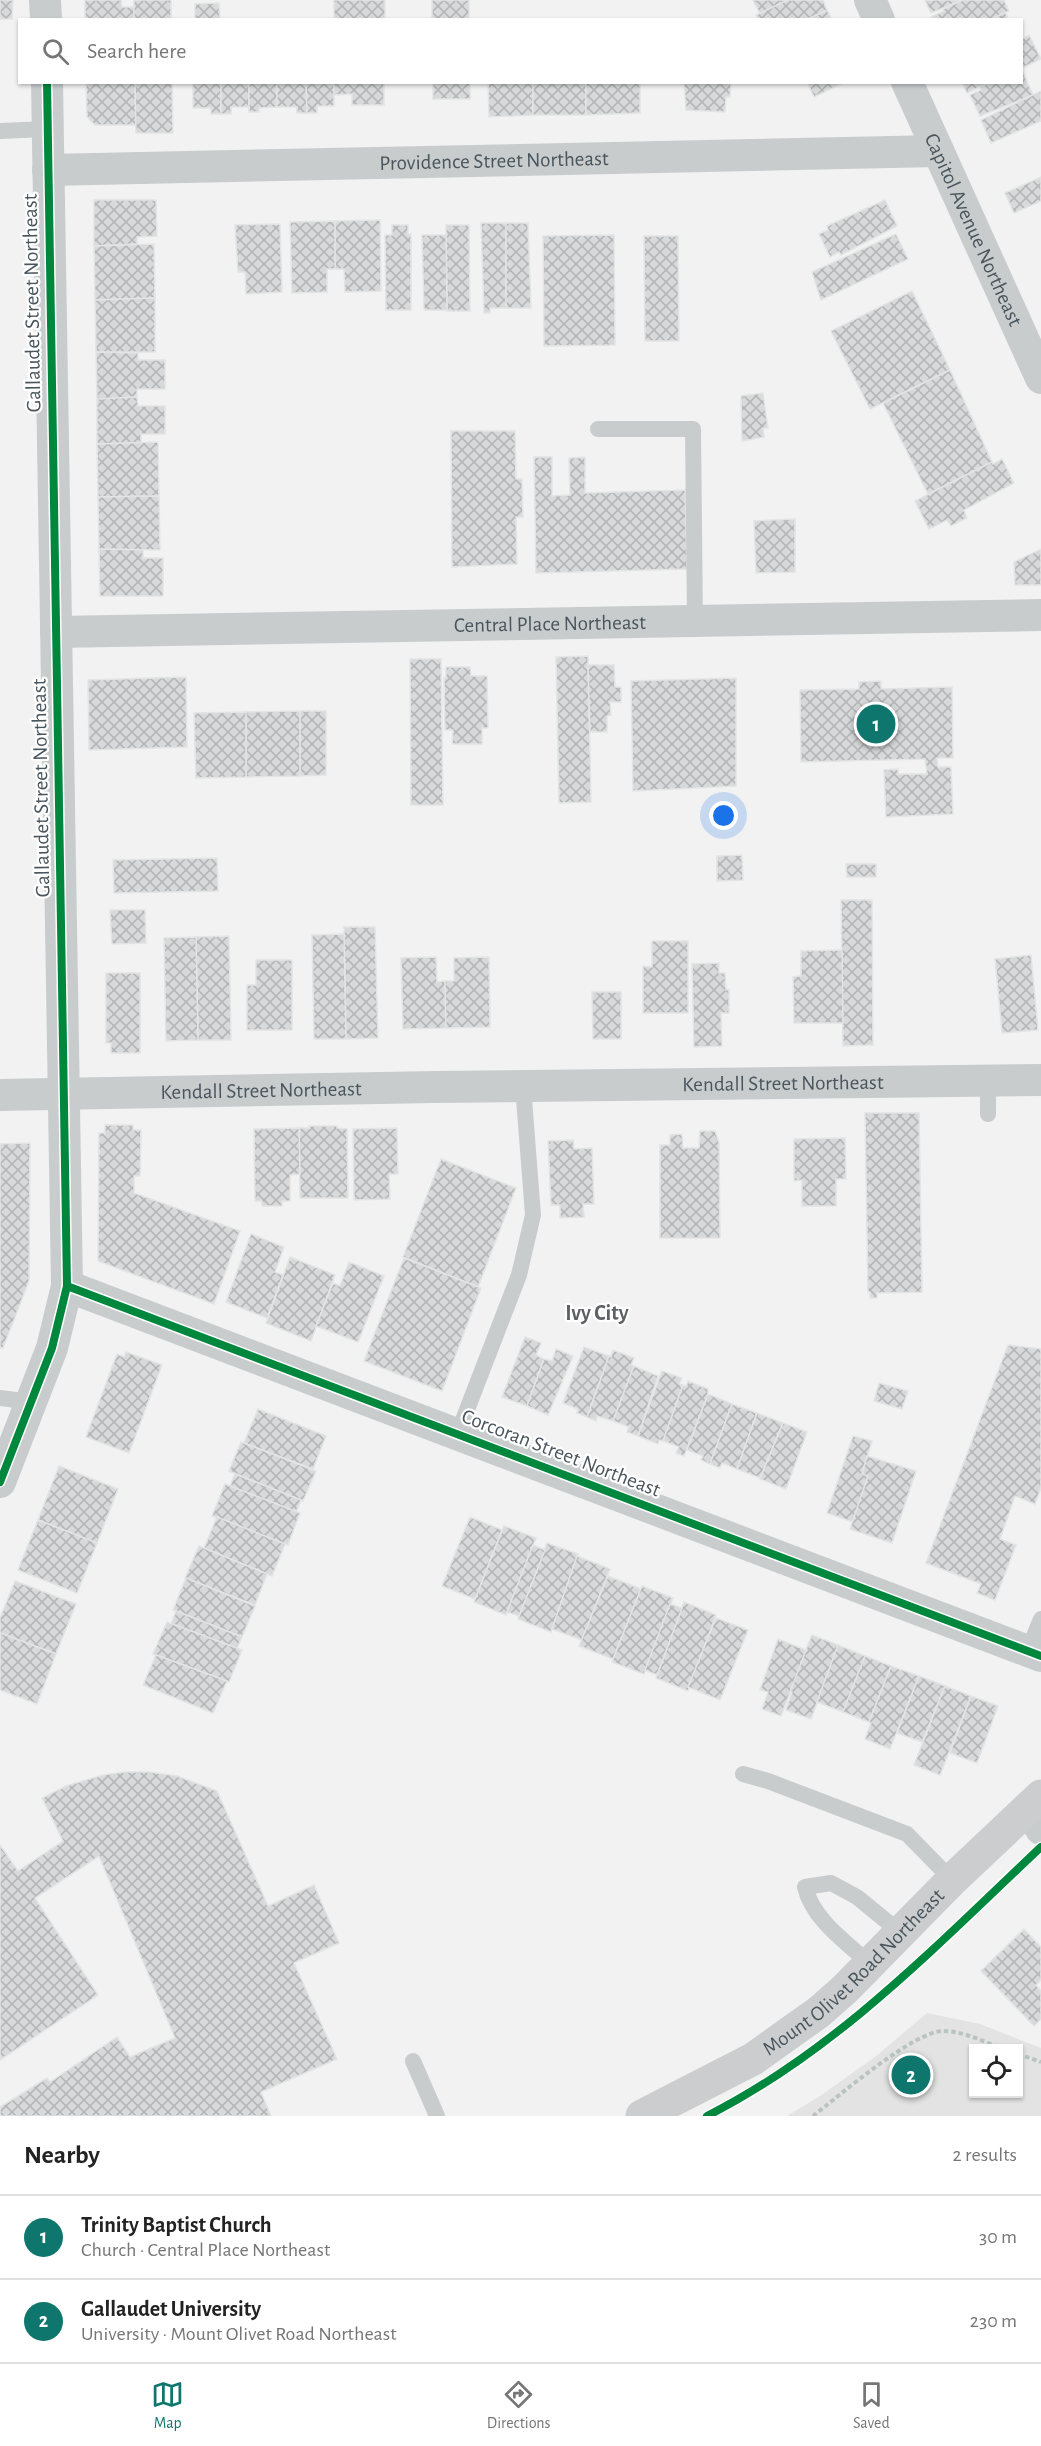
<!DOCTYPE html>
<meta charset="utf-8">
<style>
body{margin:0;font-family:"Alegreya Sans",sans-serif;background:#f2f2f2;color:#222}
.controls{position:absolute;right:18px;bottom:18px;display:grid;overflow:hidden;border-radius:0px;box-shadow:0 2px 4px #0004}
.controls button{width:54px;height:54px;display:grid;place-items:center;padding:0;border:0;border-bottom:2px solid #e0e0e0;background:#fff;color:#222;font:30px sans-serif}
.you{position:absolute;left:724px;top:816px;width:21px;height:21px;margin:-15px;border:4px solid #fff;border-radius:50%;background:#1a73e8;box-shadow:0 0 0 9px #1a73e833}
.badge{display:grid;place-items:center;width:39px;height:39px;border-radius:50%;background:#0f766e;color:#fff;font-size:20px;font-weight:700}
.pin{position:absolute;translate:-50% -50%;border:3px solid #fff;box-shadow:0 2px 6px #0006}
.list{margin:0;padding:0;list-style:none}
h2{display:flex;justify-content:space-between;align-items:center;height:78px;margin:0;padding:0 24px;font-size:26px}
h2 small{font-size:20px;font-weight:400;color:#767676}
.list li{display:grid;grid-template-columns:39px 1fr auto;gap:18px;align-items:center;box-sizing:border-box;height:84px;padding:0 24px;border-top:2px solid #e0e0e0}
.list b{display:block;font-size:22px;white-space:nowrap}
.list p{margin:0;font-size:20px;white-space:nowrap;color:#767676}
.list em{font-size:20px;font-style:normal;color:#767676}
.icon{flex:none;width:33px;height:33px;fill:none;stroke:currentColor;stroke-width:2;stroke-linecap:round;stroke-linejoin:round}
.map{position:relative;flex:none;width:1041px;height:2116px;overflow:hidden}
.search{position:absolute;background:#fff;box-shadow:0 2px 4px #0004;left:18px;right:18px;top:18px;height:66px;display:flex;align-items:center;gap:15px;box-sizing:border-box;padding:0 21px;border-radius:0px;color:#767676;font-size:22px}
.sheet{height:246px;background:#fff}
nav{display:flex;justify-content:space-around;align-items:center;box-sizing:border-box;height:84px;border-top:2px solid #e0e0e0;background:#fff;font-size:16px;color:#767676}
nav a{display:grid;justify-items:center;gap:3px}
nav .on{color:#0f766e}
.map>svg:first-child{display:block}
.education{fill:#e4e3e3;fill-rule:evenodd}
.building{fill:url(#building-cross-hatch);stroke:#e3e4e4;stroke-width:1.5}
.lines{fill:none;stroke-linecap:round;stroke-linejoin:round}
.path{stroke:#b9c4c0;stroke-width:4;stroke-dasharray:4.5 3;stroke-linecap:butt}
.lane{stroke:#c9cccd;stroke-width:16}
.street{stroke:#c9cccd;stroke-width:32}
.secondary{stroke:#cbcdcf;stroke-width:33}
.cycleway-casing{stroke:#fff;stroke-width:11}
.cycleway{stroke:#00873e;stroke-width:8}
.labels{text-anchor:middle;dominant-baseline:central;stroke-width:4.5;stroke-linejoin:round;paint-order:stroke}
.street-label{font-size:21px;fill:#49555d;stroke:#fff}
.neighbourhood-label{font-size:22px;font-weight:bold;fill:#5d6165;stroke:#fff}
</style>
<div class="map">
<svg width="1041" height="2116" viewBox="0 0 1041 2116">
<defs>
<pattern id="building-cross-hatch" width="8" height="8" patternUnits="userSpaceOnUse" patternTransform="scale(1.5)"><rect width="8" height="8" fill="#d8d9da"/><path d="M0 0l8 8M0 8l8-8" fill="none" stroke="#b1b3b4"/></pattern>
</defs>
<rect width="100%" height="100%" fill="#f2f2f2"/>
<!-- education -->
<path class="education" d="M927,2013L980,2024L1041,2048V2116H787L820,2096L875,2057ZM974,2048H1018V2094H974Z"/>
<!-- building -->
<g class="building">
<path d="M0,0H13L12,19H0Z"/>
<path d="M85,0H121L122,7H134V20H85Z"/>
<rect x="134" y="0" width="37" height="20"/>
<rect x="334" y="0" width="51" height="20"/>
<rect x="432" y="0" width="37" height="20"/>
<path d="M753,0H788L760,14Z"/>
<path d="M788,0H823L827,10L806,20H759L756,15Z"/>
<path d="M925,0H962L931,13Z"/>
<path d="M963,0H1004L1009,11L990,20H932L931,17L944,11L943,9Z"/>
<path d="M219,3L220,20H195V4Z"/>
<path d="M827,10L832,20H806Z"/>
<path d="M1005,12L1009,20H991Z"/>
<path d="M1029,35L1041,59L1022,68V39Z"/>
<path d="M1022,70L1033,95L980,116L970,95L981,90L980,87L991,82H1022Z"/>
<path d="M86,82H135L136,125H95L87,117Z"/>
<path d="M135,82H172L173,133H136Z"/>
<path d="M193,82H221V114H211V108H193Z"/>
<path d="M221,82H249V107H231V114H221Z"/>
<path d="M249,82H277V107L259,108V112H249Z"/>
<path d="M277,82H306L307,113H297V107H277Z"/>
<path d="M306,82H334V106H317V113H307Z"/>
<path d="M334,82H384V105H352V94L334,95Z"/>
<rect x="433" y="82" width="37" height="17"/>
<path d="M488,82H533V115L489,117Z"/>
<rect x="533" y="82" width="53" height="33"/>
<path d="M586,82H640V113L586,115Z"/>
<path d="M684,82H731L730,97H726L725,112L686,110Z"/>
<path d="M807,82H845L814,97Z"/>
<path d="M962,82H990L967,93Z"/>
<path d="M1041,91V121L991,143L981,120Z"/>
<path d="M1041,177V201L1014,213L1005,193Z"/>
<path d="M94,200H156L157,236L137,237V244L94,246Z"/>
<path d="M885,200L897,226L841,255L839,252L830,257L819,234L828,230L827,226Z"/>
<path d="M380,220L381,291L345,292L344,269H335V221Z"/>
<path d="M335,221V269H327V292L292,293L290,222Z"/>
<path d="M481,223H506V308H490V313H484Z"/>
<path d="M506,223H528L531,308H506Z"/>
<path d="M280,224L282,292L246,294L245,272H238L235,225Z"/>
<path d="M392,225H408V234H411V310H386L385,235H392Z"/>
<path d="M446,225H469L470,311H447Z"/>
<path d="M896,234L908,259L821,300L812,272Z"/>
<path d="M422,235H446L447,310H424Z"/>
<path d="M614,235L615,345L544,346L543,236Z"/>
<path d="M644,236H678L679,341H645Z"/>
<path d="M154,244L155,298L95,300L94,246Z"/>
<path d="M912,291L950,370L870,409L831,331Z"/>
<path d="M155,298V352H96L95,300Z"/>
<path d="M96,352L138,353V360H165V389H137V397L97,399Z"/>
<path d="M950,370L992,462L928,494L883,403Z"/>
<path d="M763,393L768,428H763L764,437L742,441L741,396Z"/>
<path d="M137,397L138,406H165V434H141V443L97,444V399Z"/>
<path d="M451,431H515L516,479H522L523,517H516L517,564L452,567Z"/>
<path d="M158,442L159,496L98,497L97,444Z"/>
<path d="M534,457H552V496L570,495L569,458L585,457V493L685,490L687,569L536,573Z"/>
<path d="M1002,459L1014,483L964,510L967,518L951,526L947,520L929,529L915,501L992,462L993,464Z"/>
<path d="M159,496L160,550L99,549L98,497Z"/>
<path d="M795,519V572L756,573L754,521Z"/>
<path d="M99,549L143,550V558H163V596H100Z"/>
<path d="M1041,549V585H1015L1014,562Z"/>
<path d="M588,656L591,802L559,803L556,657Z"/>
<path d="M410,659H441L443,805H411Z"/>
<path d="M588,665H614L615,687H621V702H610L611,715L607,716V732H590Z"/>
<path d="M446,667H470L471,676H487L488,728H482V744H452L453,730H445L444,678H446Z"/>
<path d="M186,677L187,747L89,750L88,680Z"/>
<path d="M736,678V786L633,791L631,681Z"/>
<path d="M881,681V689L952,687L953,758H937L938,767H951L953,814L886,817L884,770L898,769V774H927L925,759L801,762L800,690L859,689V682Z"/>
<path d="M300,711H326V775L300,776Z"/>
<path d="M300,711V776L246,777V712Z"/>
<path d="M246,712V777L196,778L194,713Z"/>
<path d="M742,855L743,880L717,881V856Z"/>
<path d="M217,858L218,891L114,893L113,860Z"/>
<path d="M846,864H876V877H847Z"/>
<path d="M841,900H872L873,1045L843,1046Z"/>
<path d="M110,910H145L146,943L112,944Z"/>
<path d="M344,927H375L378,1038L346,1039Z"/>
<path d="M344,934L346,1039H314L312,935Z"/>
<path d="M229,936L231,1040H198L196,937Z"/>
<path d="M196,937L198,1040L166,1041L164,938Z"/>
<path d="M652,941H688V1013H643V966L652,967Z"/>
<path d="M842,950L843,1023H794L793,977L801,976V951Z"/>
<path d="M1031,955L1038,1030L1002,1033L995,959Z"/>
<path d="M436,957L437,982L445,981L446,1028L403,1029L401,958Z"/>
<path d="M489,957L490,1027L446,1028L445,981H454V958Z"/>
<path d="M256,960H292V1030H247V985H256Z"/>
<path d="M719,963V973H725L726,990L729,989V1013H721L722,1046L694,1047L692,964Z"/>
<path d="M106,973H140V1053H111V1043H106Z"/>
<path d="M592,992H621V1039H593Z"/>
<path d="M865,1113H919L922,1292L877,1293V1298H870V1292H868Z"/>
<path d="M105,1125H133V1130H141L140,1176H134V1193L240,1231L214,1304L98,1261L99,1133H105Z"/>
<path d="M309,1126H337V1128L347,1129L348,1198H300L299,1128H310Z"/>
<path d="M299,1128L300,1174L290,1175V1201H282V1206H262V1201H255L254,1129Z"/>
<path d="M397,1128L398,1174H389L390,1199L354,1200L353,1129Z"/>
<path d="M700,1131H715L719,1142L720,1238H660V1145H670V1135L682,1134L683,1148H699Z"/>
<path d="M845,1138L846,1179H836V1206H802V1180L794,1181V1139Z"/>
<path d="M573,1140L574,1149L592,1148L594,1204H583L584,1217L560,1218V1205H551L548,1141Z"/>
<path d="M30,1143L29,1281L3,1348H0V1144Z"/>
<path d="M441,1159L516,1188L478,1287L403,1257Z"/>
<path d="M251,1234L284,1247L275,1272L283,1275L267,1318L226,1302Z"/>
<path d="M290,1257L335,1275L311,1341L266,1323Z"/>
<path d="M404,1258L481,1288L442,1391L364,1361Z"/>
<path d="M349,1262L384,1276L358,1342L316,1326L333,1283L340,1286Z"/>
<path d="M525,1337L541,1343L536,1355L544,1359L527,1406L502,1397Z"/>
<path d="M1008,1345L1041,1349V1488L1035,1504L1015,1496L1000,1539L1016,1545L995,1600L977,1593L981,1584L926,1563Z"/>
<path d="M584,1347L609,1356L587,1417L577,1413L578,1409L563,1403Z"/>
<path d="M556,1349L573,1356L548,1415L527,1406L544,1359L552,1361Z"/>
<path d="M613,1350L634,1358L631,1365L634,1366L613,1421L597,1416L596,1421L587,1417L609,1356L611,1357Z"/>
<path d="M126,1352L162,1365L129,1453L86,1437L117,1354L124,1357Z"/>
<path d="M634,1366L658,1376L638,1436L627,1432L629,1427L613,1421Z"/>
<path d="M662,1371L682,1378L679,1384L683,1385L663,1441L659,1440L658,1444L638,1436Z"/>
<path d="M688,1381L708,1389V1394L684,1456L676,1453L679,1447L663,1441L683,1385L686,1386Z"/>
<path d="M879,1383L908,1391L902,1409L874,1401Z"/>
<path d="M708,1394L732,1404L710,1464L701,1460L703,1456L687,1450Z"/>
<path d="M732,1404L757,1413L737,1469L722,1463L720,1468L710,1464Z"/>
<path d="M258,1409L326,1436L313,1469L244,1443Z"/>
<path d="M757,1413L783,1423L760,1478L737,1469Z"/>
<path d="M783,1423L807,1432L786,1489L760,1479Z"/>
<path d="M853,1436L872,1441L862,1474L868,1476L853,1522L827,1513Z"/>
<path d="M241,1442L316,1471L303,1501L229,1471Z"/>
<path d="M867,1456L916,1471L892,1543L850,1529L868,1476L862,1474Z"/>
<path d="M59,1466L118,1489L97,1543L38,1520Z"/>
<path d="M235,1474L301,1500L296,1512L230,1486Z"/>
<path d="M225,1484L300,1513L288,1545L212,1516Z"/>
<path d="M217,1517L285,1544L272,1576L204,1548Z"/>
<path d="M470,1517L502,1530L475,1599L442,1586Z"/>
<path d="M38,1520L97,1543L77,1593L18,1570Z"/>
<path d="M504,1526L536,1538L506,1615L474,1602Z"/>
<path d="M547,1543L578,1554L551,1632L518,1619Z"/>
<path d="M533,1545L545,1550L519,1616L507,1612Z"/>
<path d="M199,1546L267,1574L255,1605L185,1578Z"/>
<path d="M577,1556L610,1569L582,1640L552,1629Z"/>
<path d="M608,1576L641,1589L613,1659L579,1646Z"/>
<path d="M186,1578L255,1606L242,1637L173,1610Z"/>
<path d="M15,1581L76,1604L56,1654L0,1633V1618Z"/>
<path d="M642,1586L673,1598L644,1674L612,1662Z"/>
<path d="M684,1602L716,1615L688,1691L656,1678Z"/>
<path d="M670,1604L682,1608L657,1675L645,1670Z"/>
<path d="M176,1611L242,1637L237,1648L171,1624Z"/>
<path d="M716,1618L748,1630L720,1700L688,1687Z"/>
<path d="M167,1622L242,1650L229,1682L153,1654Z"/>
<path d="M0,1633L56,1654L37,1704L0,1690Z"/>
<path d="M812,1635L838,1645L811,1719L786,1710L792,1692L789,1691Z"/>
<path d="M778,1639L806,1650L781,1716L762,1709L768,1692L760,1690Z"/>
<path d="M838,1645L865,1656L843,1712L817,1702Z"/>
<path d="M156,1655L227,1681L213,1713L143,1685Z"/>
<path d="M865,1656L891,1666L869,1722L843,1712Z"/>
<path d="M891,1666L919,1676L890,1749L865,1739L871,1723L869,1722Z"/>
<path d="M919,1676L945,1686L922,1742L897,1733Z"/>
<path d="M945,1686L971,1696L940,1775L914,1765Z"/>
<path d="M971,1696L998,1706L977,1763L950,1753Z"/>
<path d="M125,1772H150L177,1776L217,1791L268,1906L314,1885L339,1943L294,1963L337,2059L261,2092L271,2116H0V2107L47,2078L50,2082L117,2037L130,2057L175,2038L99,1856L35,1898L98,1995L0,2060V1845L18,1871L63,1841L42,1798L66,1786L103,1775Z"/>
<path d="M1024,1929L1041,1947V1980L1036,1985L1041,1991V2019L1034,2026L981,1971Z"/>
</g>
<g class="lines">
<!-- path -->
<g class="path">
<path d="M1018,2054L1041,2062"/>
<path d="M813,2116C839,2096 915,2030 944,2031C963,2031 984,2042 1001,2048"/>
</g>
<!-- lane -->
<g class="lane">
<path d="M0,131L47,129"/>
<path d="M598,429H693L695,621"/>
<path d="M988,1114V1080"/>
<path d="M0,1398L31,1402"/>
<path d="M458,1433L519,1275L533,1215L523,1086"/>
<path d="M1028,1650L1041,1619"/>
<path d="M743,1774L768,1781L907,1834L952,1880"/>
<path d="M870,1964C846,1942 813,1920 805,1887L831,1883L857,1897L901,1933"/>
<path d="M413,2061L437,2116"/>
</g>
<!-- street -->
<g class="street">
<path d="M45,0L46,20"/>
<path d="M870,0L879,20"/>
<path id="s1" d="M907,82L1041,378"/>
<path id="s2" d="M48,170L938,151"/>
<path id="s3" d="M56,632L1041,615"/>
<path id="s4" d="M0,1095L435,1087L1041,1080"/>
<path d="M67,1286L1041,1656"/>
<path d="M0,1482L52,1348L67,1286L47,82"/>
<path d="M1029,1807L1041,1829"/>
</g>
<!-- secondary -->
<path class="secondary" id="s5" d="M642,2116L753,2059L819,2012L845,1989L952,1880L1041,1796"/>
<defs>
<g id="cycleway">
<path d="M67,1286L1041,1656"/>
<path d="M0,1482L52,1348L67,1286L47,82"/>
<path d="M707,2116C836,2051 937,1945 1041,1847"/>
</g>
</defs>
<!-- cycleway casing -->
<use href="#cycleway" class="cycleway-casing"/>
<!-- cycleway -->
<use href="#cycleway" class="cycleway"/>
</g>
<g class="labels">
<!-- street labels -->
<g class="street-label">
<text stroke="none"><textPath href="#s2" startOffset="446">Providence Street Northeast</textPath></text>
<text stroke="none"><textPath href="#s1" startOffset="162">Capitol Avenue Northeast</textPath></text>
<text transform="translate(32 303) rotate(-91)">Gallaudet Street Northeast</text>
<text stroke="none"><textPath href="#s3" startOffset="494">Central Place Northeast</textPath></text>
<text transform="translate(41 788) rotate(-91)">Gallaudet Street Northeast</text>
<text stroke="none"><textPath href="#s4" startOffset="783">Kendall Street Northeast</textPath></text>
<text stroke="none"><textPath href="#s4" startOffset="261">Kendall Street Northeast</textPath></text>
<text transform="translate(561 1453) rotate(21)">Corcoran Street Northeast</text>
<text stroke="none"><textPath href="#s5" startOffset="258">Mount Olivet Road Northeast</textPath></text>
</g>
<!-- neighbourhood labels -->
<g class="neighbourhood-label">
<text x="597" y="1313">Ivy City</text>
</g>
</g>
</svg>
<div class="controls">
<button><svg class="icon" aria-label="locate" viewBox="0 0 24 24"><circle cx="12" cy="12" r="6"/><path d="M12 2v4M12 18v4M2 12h4M18 12h4"/></svg></button>
</div>
<div class="you"></div>
<div class="pin badge" style="left:876px;top:724px">1</div>
<div class="pin badge" style="left:911px;top:2075px">2</div>
<div class="search"><svg class="icon" aria-label="search" viewBox="0 0 24 24"><circle cx="10" cy="10" r="6"/><path d="M15 15l6 6"/></svg>Search here</div>
</div>
<section class="sheet">
<h2>Nearby<small>2 results</small></h2>
<ul class="list">
<li><span class="badge">1</span><div><b>Trinity Baptist Church</b><p>Church · Central Place Northeast</p></div><em>30 m</em></li>
<li><span class="badge">2</span><div><b>Gallaudet University</b><p>University · Mount Olivet Road Northeast</p></div><em>230 m</em></li>
</ul>
</section>
<nav>
<a class="on"><svg class="icon" aria-label="map" viewBox="0 0 24 24"><path d="M3 6l6-2 6 2 6-2v14l-6 2-6-2-6 2zM9 4v14M15 6v14"/></svg>Map</a>
<a><svg class="icon" aria-label="directions" viewBox="0 0 24 24"><path d="M12 3l9 9-9 9-9-9zM9 14v-3h6M13 9l2 2-2 2"/></svg>Directions</a>
<a><svg class="icon" aria-label="saved" viewBox="0 0 24 24"><path d="M7 4h10v16l-5-4-5 4z"/></svg>Saved</a>
</nav>
